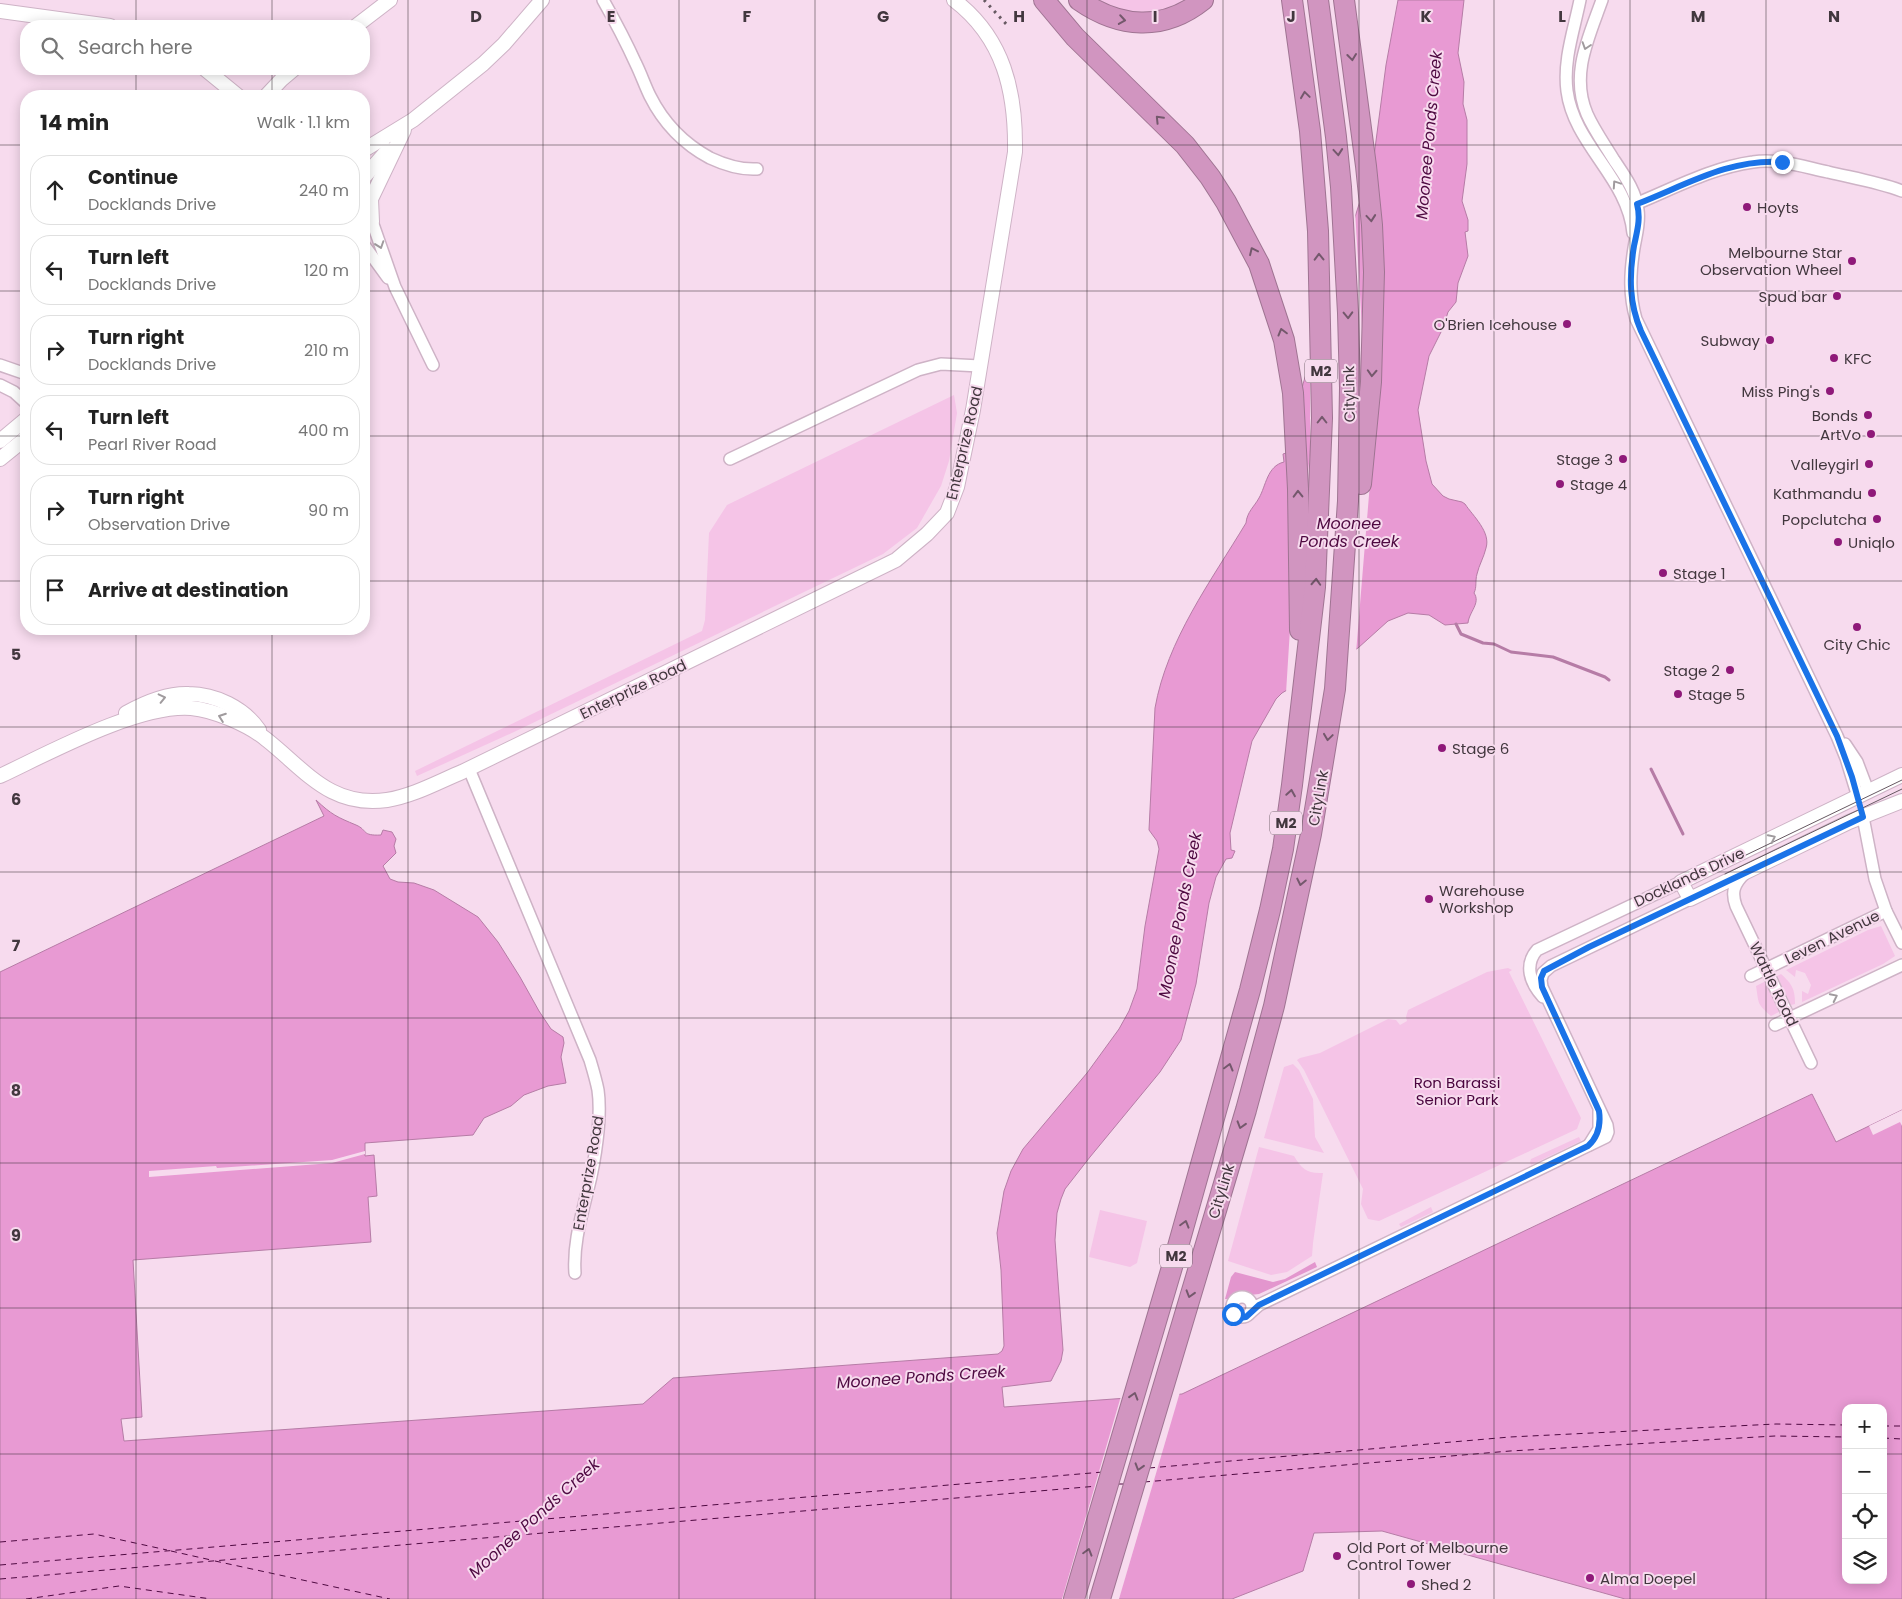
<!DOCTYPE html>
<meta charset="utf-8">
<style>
body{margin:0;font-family:Poppins,sans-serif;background:#f6f6f6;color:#222}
.controls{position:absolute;right:15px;bottom:15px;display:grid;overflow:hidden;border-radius:10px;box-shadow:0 2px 12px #0003}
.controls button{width:45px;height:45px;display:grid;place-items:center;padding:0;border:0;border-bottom:1px solid #e0e0e0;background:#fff;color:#222;font:25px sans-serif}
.stop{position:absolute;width:15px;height:15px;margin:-11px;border:4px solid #1a73e8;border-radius:50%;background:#fff}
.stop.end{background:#1a73e8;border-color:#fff;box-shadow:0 1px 5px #0008}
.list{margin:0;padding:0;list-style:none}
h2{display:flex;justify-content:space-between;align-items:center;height:65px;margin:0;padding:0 20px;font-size:21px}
h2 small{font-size:16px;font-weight:400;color:#767676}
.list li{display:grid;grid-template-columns:32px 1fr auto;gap:15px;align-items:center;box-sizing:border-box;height:70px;margin:0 10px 10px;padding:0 10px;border:1px solid #e0e0e0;border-radius:20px}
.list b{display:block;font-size:19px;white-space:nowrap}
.list p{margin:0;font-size:16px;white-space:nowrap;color:#767676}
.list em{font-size:16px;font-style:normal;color:#767676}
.icon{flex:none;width:28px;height:28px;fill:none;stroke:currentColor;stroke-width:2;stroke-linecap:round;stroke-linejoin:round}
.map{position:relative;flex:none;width:1902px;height:1599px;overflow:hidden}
.search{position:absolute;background:#fff;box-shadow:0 2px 12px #0003;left:20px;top:20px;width:350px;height:55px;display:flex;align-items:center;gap:12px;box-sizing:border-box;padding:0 18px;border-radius:20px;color:#767676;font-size:19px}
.panel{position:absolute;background:#fff;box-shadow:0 2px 12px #0003;left:20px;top:90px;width:350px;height:545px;border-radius:20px}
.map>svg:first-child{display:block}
.green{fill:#f5c4e7}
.forest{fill:#e396ce}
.water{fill:#e89ad3;stroke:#b67ca6;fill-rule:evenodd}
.pier{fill:#f7dbee}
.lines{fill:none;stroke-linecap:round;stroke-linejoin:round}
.stream{stroke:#b67ca6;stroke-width:3}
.ferry{stroke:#4e0941;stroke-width:1;stroke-dasharray:6 5;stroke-linecap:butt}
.minor-casing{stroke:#ceb3c6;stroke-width:14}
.tertiary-casing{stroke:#ceb3c6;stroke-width:16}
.motorway-casing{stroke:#9f7492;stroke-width:22}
.minor{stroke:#fff;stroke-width:11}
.tertiary{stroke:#fff;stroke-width:14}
.motorway{stroke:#d195c0;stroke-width:20}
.tram{stroke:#675962;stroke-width:1}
.rail{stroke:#675962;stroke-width:3;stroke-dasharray:2.5 5;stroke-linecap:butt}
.oneway{stroke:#74586c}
.oneway2{stroke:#a09b9e}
.route{stroke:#1a73e8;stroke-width:6}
.grid{fill:none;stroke:#42373e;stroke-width:1;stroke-opacity:0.55}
.poi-dot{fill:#8f1979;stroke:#f7dbee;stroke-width:2}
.labels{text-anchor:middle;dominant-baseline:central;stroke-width:4;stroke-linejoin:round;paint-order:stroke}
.shield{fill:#f7dbee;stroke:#786873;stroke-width:1}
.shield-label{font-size:14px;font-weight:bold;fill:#42373e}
.poi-label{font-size:15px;fill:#42373e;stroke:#f7dbee;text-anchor:end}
.street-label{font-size:15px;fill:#42373e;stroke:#f7dbee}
.park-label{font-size:15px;fill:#4a043e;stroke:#f7dbee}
.water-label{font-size:16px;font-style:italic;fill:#4e0941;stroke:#f7dbee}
.grid-label{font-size:16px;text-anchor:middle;font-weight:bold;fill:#42373e;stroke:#f7dbee;stroke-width:4;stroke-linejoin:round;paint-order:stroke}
</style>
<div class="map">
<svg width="1902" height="1599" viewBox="0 0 1902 1599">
<rect width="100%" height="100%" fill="#f7dbee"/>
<!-- green -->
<g class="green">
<path d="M1092,0H1187C1179,4 1170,9 1161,11C1137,18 1114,9 1092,0Z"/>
<path d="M954,395L957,413L949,461L941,486L917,528L883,554L514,732L417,776L415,771L702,631L705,620L709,533L727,505Z"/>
<path d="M1881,926L1895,956L1883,964L1802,1002V991L1808,994L1811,985L1805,973L1796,970L1795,977L1786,970L1868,930Z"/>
<path d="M1508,968L1512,970L1509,972L1581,1118L1577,1129L1379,1221L1368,1219L1361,1204L1363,1189L1304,1070L1297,1060L1300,1058L1320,1053L1388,1019L1396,1020L1400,1025L1407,1021L1406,1017L1408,1010L1487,972Z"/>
<path d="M1781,974C1792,984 1795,989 1795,1004L1791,1005L1777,976Z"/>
<path d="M1766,981L1781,1011L1771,1016C1756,1003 1759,1003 1756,986Z"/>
<path d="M1293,1064L1299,1070L1313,1099L1315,1137L1324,1153L1264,1138L1284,1067Z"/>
<path d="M1579,1137L1581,1141L1531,1165L1530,1162L1531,1159Z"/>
<path d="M1259,1147L1294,1156C1302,1169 1307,1174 1323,1173L1313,1243L1312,1256L1287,1272L1271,1275L1228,1261Z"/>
<path d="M1431,1207L1433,1212L1401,1227L1399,1224Z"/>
<path d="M1100,1210L1147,1221L1137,1263L1130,1267L1089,1257Z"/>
</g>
<!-- forest -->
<path class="forest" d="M1315,1262L1317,1267L1259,1294L1250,1295L1242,1292L1229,1299H1225L1231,1277L1235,1272L1273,1282L1285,1279Z"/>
<!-- water -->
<path class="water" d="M1398,0H1464L1458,53L1464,82L1463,104L1467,120V164L1462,201L1468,220V231L1465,232L1468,256L1458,283L1456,302L1448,312L1443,328L1429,356L1418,410L1426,461L1432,484L1443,496L1449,499L1462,502L1465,504C1473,516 1491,532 1486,548C1484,557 1479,565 1477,574C1475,581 1477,587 1474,593C1481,603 1469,612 1468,623L1445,625L1429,615L1408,613L1388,621L1358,648L1282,693L1276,699L1252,741L1230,833L1231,850L1235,851L1232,858L1226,859L1216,877L1209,903L1196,984L1181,1040L1160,1072L1090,1157L1065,1189L1061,1199L1057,1213L1055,1240L1063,1350L1061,1361L1051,1381L1002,1387L1004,1407L1182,1394L1812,1094L1836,1142L1902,1110V1599H1625L1382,1531L1314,1533L1303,1571L1232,1599H0V972L324,816L316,800C332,815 337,817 356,825C368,830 361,836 381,835L383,830L392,832L396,839L394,846L396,853L383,866L390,879L398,882L414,883L434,890L478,917L498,942L520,977L539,1011L551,1029L563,1037L564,1043L561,1057L566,1083L548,1086L524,1095L511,1106L484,1118L473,1135L365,1143V1156L374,1155L377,1196L368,1197L371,1242L133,1260L142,1417L121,1419L124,1441L643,1404L673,1378L998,1354L1002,1351L1004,1346L1001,1270L997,1233L1004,1191L1011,1171L1023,1149L1087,1073L1119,1029L1129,1011L1137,989L1145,926L1159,849L1157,841L1149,830L1155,708C1167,640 1211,581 1246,523C1247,512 1254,507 1259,498C1266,486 1267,466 1284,462L1283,454L1286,453L1289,446L1303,384L1374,156L1386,65ZM1846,1408H1883V1580H1846Z"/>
<!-- pier -->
<g class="pier">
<path d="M1355,210L1362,328V355L1376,410L1356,653L1286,693L1291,613L1310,455V354Z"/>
<path d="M1902,1110V1126L1900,1122L1873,1135L1869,1126Z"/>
<path d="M365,1151V1154L332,1163L149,1177V1171L216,1166L217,1168L332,1160Z"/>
<path d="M1180,1392L1119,1599H1062L1121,1396Z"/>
</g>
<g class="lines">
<!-- stream -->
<g class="stream">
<path d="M1456,624L1461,634L1483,643L1494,644L1511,652L1553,657L1605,677L1609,680"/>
<path d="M1651,769L1683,834"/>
</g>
<!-- ferry -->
<g class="ferry">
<path d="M1883,1426H1902"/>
<path d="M1883,1438L1902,1439"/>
<path d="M1149,1468L1510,1437L1776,1424L1846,1425"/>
<path d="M1144,1482L1510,1451L1775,1436L1846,1437"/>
<path d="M1117,1484H1125"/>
<path d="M0,1542L94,1534L167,1550"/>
<path d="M171,1551L211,1560"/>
<path d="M215,1561L390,1599"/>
<path d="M0,1565L1103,1472"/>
<path d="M0,1579L1098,1486"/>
<path d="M26,1599L119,1586L211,1599"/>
</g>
<defs>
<g id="minor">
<path d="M603,0C615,21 626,42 636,64C641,74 645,86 650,96C663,122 684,144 710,158C725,165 740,170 757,169"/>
<path d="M1580,0C1574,30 1563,60 1567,91C1574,145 1628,178 1633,233"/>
<path d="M1602,0C1589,37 1570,74 1587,114C1594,130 1605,145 1614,160C1624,175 1636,191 1638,210C1640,223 1636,235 1634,248C1630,273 1629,295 1636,319L1837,736L1846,758L1858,797"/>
<path d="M364,204L374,227L395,287L433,365"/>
<path d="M1628,207C1669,191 1709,168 1753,162C1778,158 1804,167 1828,172C1853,178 1878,182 1902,191"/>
<path d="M364,245L388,278"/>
<path d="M0,365L26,374"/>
<path d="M0,385L14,392L26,403"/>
<path d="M730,459L918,370L941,364L980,366"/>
<path d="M1845,744L1857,762L1868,791"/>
<path d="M469,769L590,1060C593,1070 596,1080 598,1090C602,1117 595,1162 588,1189C581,1218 573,1244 575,1273"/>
<path d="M1863,817L1875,879L1886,911L1902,943"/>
<path d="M1744,874C1734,884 1731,892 1736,906L1811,1063"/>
<path d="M1751,976L1886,911"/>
<path d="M1543,997C1530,983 1524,965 1537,950L1681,882"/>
<path d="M1775,1025L1902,965"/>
<path d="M1589,1145L1599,1129V1111"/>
<circle cx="1242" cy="1307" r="10"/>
<path d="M1251,1312L1259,1305L1606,1137L1608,1132L1607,1125L1542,987L1541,980L1543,973L1551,966L1690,899"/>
</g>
<g id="tertiary">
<path d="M0,11L110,26"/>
<path d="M356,26L390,0"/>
<path d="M205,69L238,96"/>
<path d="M266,96L281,80L294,69"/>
<path d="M364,150L413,120L483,64L504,44L542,0"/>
<path d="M364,177L388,150"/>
<path d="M372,222L371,199L404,130"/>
<path d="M0,441L26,419"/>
<path d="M0,459L26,438"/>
<path d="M126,713C144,703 167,693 189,694C215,694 244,708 259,730"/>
<path d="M1902,775L1681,882L1690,899L1849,822L1902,801"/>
<path d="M0,776C49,753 138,704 191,708C214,710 249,725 267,740C306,771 331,808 387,800C413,796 438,782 462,772L896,560L927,534L947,513L957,487L973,410L1015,152C1016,92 1004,38 954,0"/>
</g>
<g id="motorway">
<path d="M1044,0L1075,37L1185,145L1210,177L1226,202L1259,264L1284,340L1293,393L1298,489L1300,630"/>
<path d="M1079,0C1119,28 1163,32 1203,0"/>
<path d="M1344,0L1366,166L1372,225L1374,272L1371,382L1361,484"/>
<path d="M1074,1599L1175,1257L1250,990L1270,910L1283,849L1292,785L1315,587L1322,418L1318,231L1310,131L1292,0"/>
<path d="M1100,1599L1246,1110L1274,1006L1311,834L1335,689L1348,501L1350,388L1348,313L1341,187L1336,137L1318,0"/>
</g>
</defs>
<!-- minor casing -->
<use href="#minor" class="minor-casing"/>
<!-- tertiary casing -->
<use href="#tertiary" class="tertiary-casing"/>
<!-- motorway casing -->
<use href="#motorway" class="motorway-casing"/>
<!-- minor -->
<use href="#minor" class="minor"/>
<!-- tertiary -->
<use href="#tertiary" class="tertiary"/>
<!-- motorway -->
<use href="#motorway" class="motorway"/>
<!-- tram -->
<g class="tram">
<path d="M1717,869L1902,780"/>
<path d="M1725,874L1902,789"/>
</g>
<!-- rail -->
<path class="rail" d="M984,0L1008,26"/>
</g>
<!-- one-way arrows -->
<defs><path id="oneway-chevron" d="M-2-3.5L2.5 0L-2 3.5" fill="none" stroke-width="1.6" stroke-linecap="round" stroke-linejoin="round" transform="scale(1.25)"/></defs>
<g class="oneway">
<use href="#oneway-chevron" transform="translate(1122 20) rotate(9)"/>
<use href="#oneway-chevron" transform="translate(1352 57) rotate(83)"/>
<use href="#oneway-chevron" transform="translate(1305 95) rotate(-98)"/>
<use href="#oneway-chevron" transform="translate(1159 119) rotate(-134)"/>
<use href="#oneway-chevron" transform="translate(1338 152) rotate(85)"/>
<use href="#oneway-chevron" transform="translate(1371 218) rotate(85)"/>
<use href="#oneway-chevron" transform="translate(1253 251) rotate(-115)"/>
<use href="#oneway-chevron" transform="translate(1319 257) rotate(-91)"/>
<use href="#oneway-chevron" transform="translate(1348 315) rotate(88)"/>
<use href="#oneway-chevron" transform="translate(1282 332) rotate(-105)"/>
<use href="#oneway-chevron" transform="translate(1372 373) rotate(93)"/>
<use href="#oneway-chevron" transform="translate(1322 420) rotate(-90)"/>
<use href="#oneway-chevron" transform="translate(1298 494) rotate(-91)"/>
<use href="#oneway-chevron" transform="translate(1316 582) rotate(-87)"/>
<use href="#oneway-chevron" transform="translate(1328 737) rotate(98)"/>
<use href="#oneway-chevron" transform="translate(1291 793) rotate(-81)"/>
<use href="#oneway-chevron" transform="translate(1301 882) rotate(102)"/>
<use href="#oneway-chevron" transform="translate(1229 1067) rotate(-75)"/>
<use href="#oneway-chevron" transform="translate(1241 1125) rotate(107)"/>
<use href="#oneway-chevron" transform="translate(1185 1224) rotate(-74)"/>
<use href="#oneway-chevron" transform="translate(1190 1294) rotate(107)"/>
<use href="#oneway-chevron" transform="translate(1134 1396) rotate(-73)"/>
<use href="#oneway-chevron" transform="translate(1139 1467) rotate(107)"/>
<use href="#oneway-chevron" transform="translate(1088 1552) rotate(-74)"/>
</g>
<g class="oneway2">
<use href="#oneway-chevron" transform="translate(1586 46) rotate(108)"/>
<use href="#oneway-chevron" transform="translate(1616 184) rotate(-124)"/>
<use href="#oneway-chevron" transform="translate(380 245) rotate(71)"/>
<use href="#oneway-chevron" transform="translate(162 698) rotate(-13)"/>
<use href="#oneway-chevron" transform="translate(222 717) rotate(-160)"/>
<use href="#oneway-chevron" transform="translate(1772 838) rotate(-26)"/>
<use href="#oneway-chevron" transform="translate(1834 997) rotate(-26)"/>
</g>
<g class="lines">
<!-- route -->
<path class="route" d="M1233,1314L1239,1318L1246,1317L1259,1305L1588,1146C1598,1137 1601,1125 1599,1111L1542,987L1541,978L1544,971L1589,947L1863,817L1852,777L1837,736L1641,331C1629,303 1629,276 1634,246C1637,231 1641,219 1637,204C1684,186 1730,158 1782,162"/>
</g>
<!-- grid -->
<path class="grid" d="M136,0V26M272,0V26M408,0V1599M543,0V1599M679,0V1599M815,0V1599M951,0V1599M1087,0V1599M1223,0V1599M1359,0V1599M1494,0V1599M1630,0V1599M1766,0V1599M136,69V96M272,69V96M0,145H26M364,145H1902M0,291H26M364,291H1902M0,436H26M364,436H1902M0,581H26M364,581H1902M136,629V1599M272,629V1599M0,727H1902M0,872H1902M0,1018H1902M0,1163H1902M0,1308H1902M0,1454H1846M1883,1454H1902"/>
<!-- markers -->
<g class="poi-dot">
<circle cx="1747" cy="207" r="5"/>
<circle cx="1852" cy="261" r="5"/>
<circle cx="1837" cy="296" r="5"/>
<circle cx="1567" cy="324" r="5"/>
<circle cx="1770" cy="340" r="5"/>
<circle cx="1834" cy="358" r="5"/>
<circle cx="1830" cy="391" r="5"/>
<circle cx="1868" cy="415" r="5"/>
<circle cx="1871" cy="434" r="5"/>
<circle cx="1623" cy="459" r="5"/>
<circle cx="1869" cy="464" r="5"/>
<circle cx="1560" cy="484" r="5"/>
<circle cx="1872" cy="493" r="5"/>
<circle cx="1877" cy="519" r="5"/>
<circle cx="1838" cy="542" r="5"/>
<circle cx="1663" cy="573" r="5"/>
<circle cx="1857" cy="627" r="5"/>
<circle cx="1730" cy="670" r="5"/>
<circle cx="1678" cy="694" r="5"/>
<circle cx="1442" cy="748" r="5"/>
<circle cx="1429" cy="899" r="5"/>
<circle cx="1337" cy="1556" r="5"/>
<circle cx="1590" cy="1578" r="5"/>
<circle cx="1411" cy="1584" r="5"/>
</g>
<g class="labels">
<!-- shield labels -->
<g class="shield">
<rect x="1305" y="359.5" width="32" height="23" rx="4"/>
<rect x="1270" y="811.5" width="32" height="23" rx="4"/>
<rect x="1160" y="1244.5" width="32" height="23" rx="4"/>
</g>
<g class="shield-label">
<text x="1321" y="371">M2</text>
<text x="1286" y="823">M2</text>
<text x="1176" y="1256">M2</text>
</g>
<!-- poi labels -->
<g class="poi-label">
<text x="1757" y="207" text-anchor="start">Hoyts</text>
<text x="1842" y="252">Melbourne Star<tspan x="1842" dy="17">Observation Wheel</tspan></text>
<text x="1827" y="296">Spud bar</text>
<text x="1557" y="324">O'Brien Icehouse</text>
<text x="1760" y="340">Subway</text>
<text x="1844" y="358" text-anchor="start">KFC</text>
<text x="1820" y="391">Miss Ping's</text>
<text x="1858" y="415">Bonds</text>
<text x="1861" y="434">ArtVo</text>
<text x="1613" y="459">Stage 3</text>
<text x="1859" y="464">Valleygirl</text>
<text x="1570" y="484" text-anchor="start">Stage 4</text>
<text x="1862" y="493">Kathmandu</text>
<text x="1867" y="519">Popclutcha</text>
<text x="1848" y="542" text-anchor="start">Uniqlo</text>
<text x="1673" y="573" text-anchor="start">Stage 1</text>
<text x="1857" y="644" text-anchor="middle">City Chic</text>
<text x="1720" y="670">Stage 2</text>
<text x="1688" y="694" text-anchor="start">Stage 5</text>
<text x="1452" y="748" text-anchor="start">Stage 6</text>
<text x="1439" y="890" text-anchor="start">Warehouse<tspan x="1439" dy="17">Workshop</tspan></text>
<text x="1347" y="1547" text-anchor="start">Old Port of Melbourne<tspan x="1347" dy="17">Control Tower</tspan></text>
<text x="1600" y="1578" text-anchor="start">Alma Doepel</text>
<text x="1421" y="1584" text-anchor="start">Shed 2</text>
</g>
<!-- street labels -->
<g class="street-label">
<text transform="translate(1349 394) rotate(-91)">CityLink</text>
<text transform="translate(964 443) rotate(-77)">Enterprize Road</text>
<text transform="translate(633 689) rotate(-26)">Enterprize Road</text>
<text transform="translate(1318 798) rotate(-80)">CityLink</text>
<text transform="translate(1689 877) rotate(-25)">Docklands Drive</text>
<text transform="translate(1832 937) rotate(-26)">Leven Avenue</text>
<text transform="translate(1774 984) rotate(64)">Wattle Road</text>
<text transform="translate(588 1173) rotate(-80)">Enterprize Road</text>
<text transform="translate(1221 1191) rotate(-73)">CityLink</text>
</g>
<!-- park labels -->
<g class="park-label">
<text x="1457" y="1082">Ron Barassi<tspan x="1457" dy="17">Senior Park</tspan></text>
</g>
<!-- water labels -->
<g class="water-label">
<text transform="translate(1429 135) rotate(-85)">Moonee Ponds Creek</text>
<text x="1349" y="523">Moonee<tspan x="1349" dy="18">Ponds Creek</tspan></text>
<text transform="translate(1180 915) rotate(-79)">Moonee Ponds Creek</text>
<text transform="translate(921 1377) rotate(-4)">Moonee Ponds Creek</text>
<text transform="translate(534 1518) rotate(-42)">Moonee Ponds Creek</text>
</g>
</g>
<g class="grid-label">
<text x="476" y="22">D</text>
<text x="611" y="22">E</text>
<text x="747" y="22">F</text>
<text x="883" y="22">G</text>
<text x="1019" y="22">H</text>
<text x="1155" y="22">I</text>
<text x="1291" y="22">J</text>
<text x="1426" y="22">K</text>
<text x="1562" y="22">L</text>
<text x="1698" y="22">M</text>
<text x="1834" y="22">N</text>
<text x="16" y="660">5</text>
<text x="16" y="805">6</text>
<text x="16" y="951">7</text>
<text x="16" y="1096">8</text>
<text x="16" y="1241">9</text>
</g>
</svg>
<div class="controls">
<button>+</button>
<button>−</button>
<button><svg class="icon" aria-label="locate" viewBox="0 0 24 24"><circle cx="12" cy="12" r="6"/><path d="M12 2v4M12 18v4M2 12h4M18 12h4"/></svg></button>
<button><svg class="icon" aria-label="layers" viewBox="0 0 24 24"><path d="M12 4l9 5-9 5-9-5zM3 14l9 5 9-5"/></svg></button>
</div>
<div class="stop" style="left:1233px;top:1314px"></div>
<div class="stop end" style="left:1782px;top:162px"></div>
<div class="search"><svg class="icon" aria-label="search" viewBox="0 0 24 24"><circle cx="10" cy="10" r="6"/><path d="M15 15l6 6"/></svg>Search here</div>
<section class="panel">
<h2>14 min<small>Walk · 1.1 km</small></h2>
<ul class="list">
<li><svg class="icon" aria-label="ahead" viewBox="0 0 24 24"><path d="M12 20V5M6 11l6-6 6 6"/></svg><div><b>Continue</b><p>Docklands Drive</p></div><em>240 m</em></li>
<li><svg class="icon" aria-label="left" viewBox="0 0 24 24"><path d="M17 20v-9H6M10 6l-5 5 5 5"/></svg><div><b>Turn left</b><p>Docklands Drive</p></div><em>120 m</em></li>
<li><svg class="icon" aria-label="right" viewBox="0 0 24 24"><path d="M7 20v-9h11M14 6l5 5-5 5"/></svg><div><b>Turn right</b><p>Docklands Drive</p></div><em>210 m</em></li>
<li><svg class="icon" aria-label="left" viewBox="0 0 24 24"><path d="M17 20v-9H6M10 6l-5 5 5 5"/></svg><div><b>Turn left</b><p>Pearl River Road</p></div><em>400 m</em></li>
<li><svg class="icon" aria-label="right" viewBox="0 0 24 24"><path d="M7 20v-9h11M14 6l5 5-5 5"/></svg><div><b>Turn right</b><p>Observation Drive</p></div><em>90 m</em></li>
<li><svg class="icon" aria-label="arrive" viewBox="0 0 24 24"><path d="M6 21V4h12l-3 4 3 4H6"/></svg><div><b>Arrive at destination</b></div></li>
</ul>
</section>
</div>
